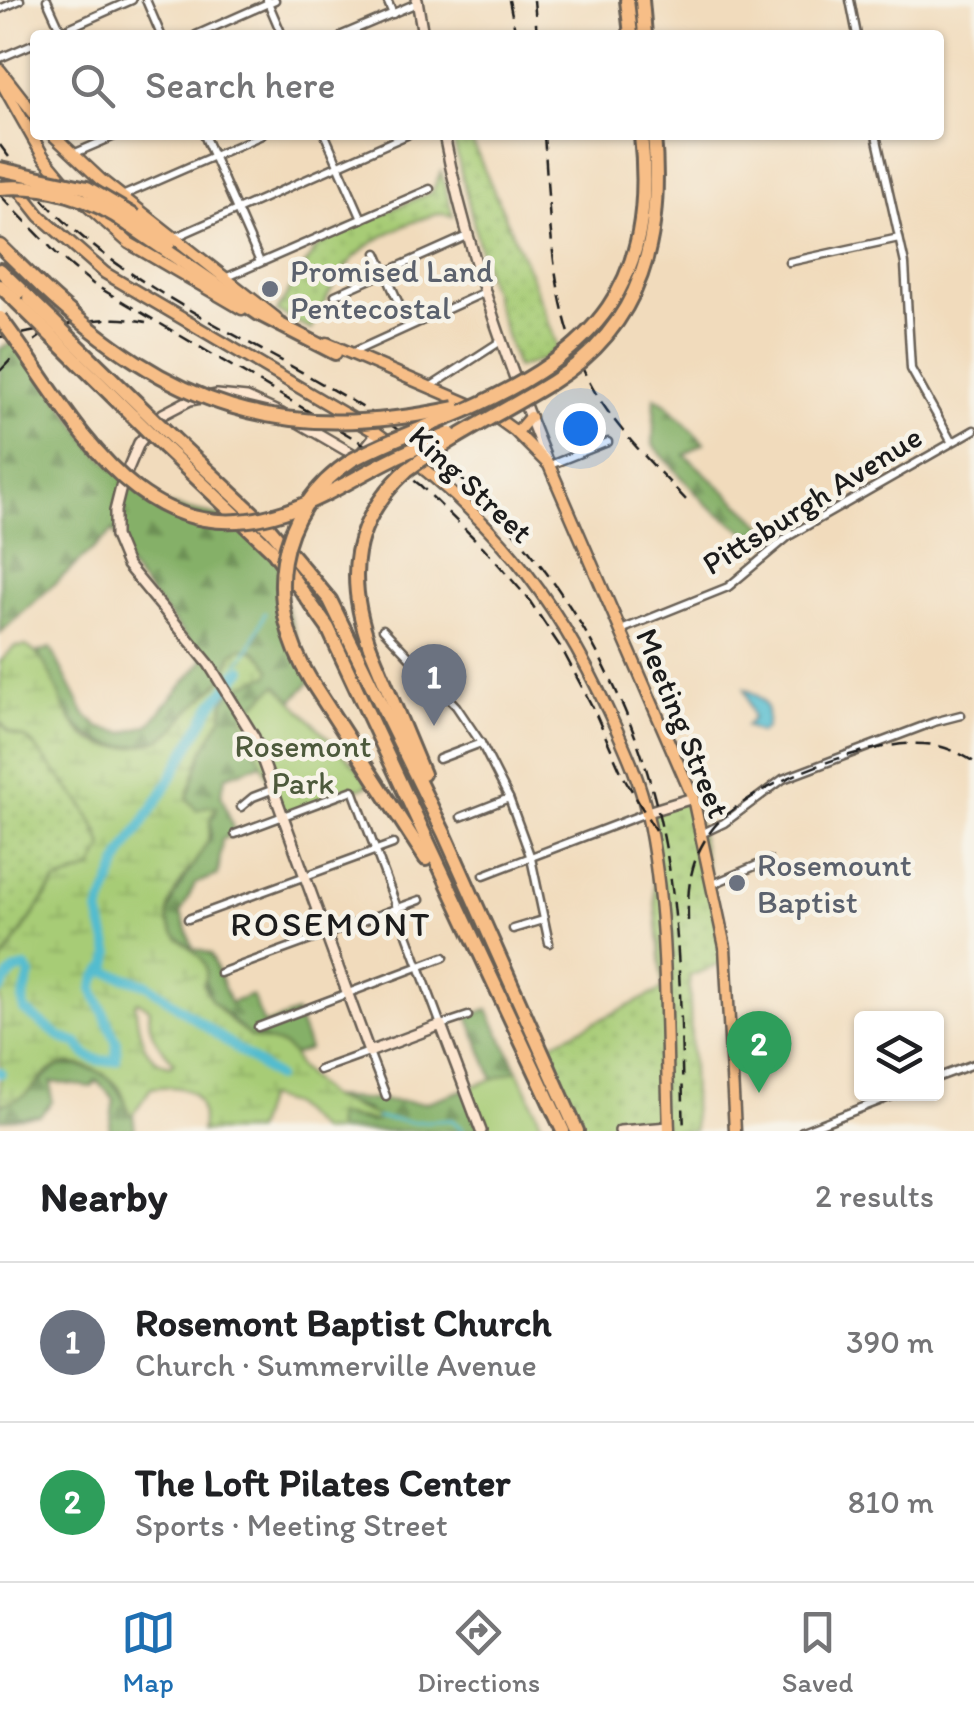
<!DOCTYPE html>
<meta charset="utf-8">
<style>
body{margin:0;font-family:Itim,sans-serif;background:#f2f2f2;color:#202124}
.controls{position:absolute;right:30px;bottom:30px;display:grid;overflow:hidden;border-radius:10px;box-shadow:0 2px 8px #0004}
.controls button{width:90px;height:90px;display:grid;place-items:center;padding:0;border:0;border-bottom:2px solid #e0e0e0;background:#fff;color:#202124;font:50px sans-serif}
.you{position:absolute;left:580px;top:428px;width:35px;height:35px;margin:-25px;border:8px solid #fff;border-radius:50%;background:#1a73e8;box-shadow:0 0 0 15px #1a73e833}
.badge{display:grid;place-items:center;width:65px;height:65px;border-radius:50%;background:#1f6fb2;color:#fff;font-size:32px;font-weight:700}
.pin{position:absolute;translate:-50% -82px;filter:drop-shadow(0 2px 5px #0008)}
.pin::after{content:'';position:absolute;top:52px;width:35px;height:30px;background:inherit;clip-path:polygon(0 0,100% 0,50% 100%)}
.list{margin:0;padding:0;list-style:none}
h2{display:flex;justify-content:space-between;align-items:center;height:130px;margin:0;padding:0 40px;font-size:42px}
h2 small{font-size:32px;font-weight:400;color:#757577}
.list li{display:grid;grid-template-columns:65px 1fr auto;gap:30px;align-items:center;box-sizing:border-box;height:160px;padding:0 40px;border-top:2px solid #e0e0e0}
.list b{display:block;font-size:38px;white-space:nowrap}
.list p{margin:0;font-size:32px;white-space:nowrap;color:#757577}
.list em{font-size:32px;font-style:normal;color:#757577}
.icon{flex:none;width:55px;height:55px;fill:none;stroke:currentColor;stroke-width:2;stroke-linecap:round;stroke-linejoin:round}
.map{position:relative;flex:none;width:974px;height:1131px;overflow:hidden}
.search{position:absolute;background:#fff;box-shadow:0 2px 8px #0004;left:30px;right:30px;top:30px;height:110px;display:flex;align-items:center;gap:25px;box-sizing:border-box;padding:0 35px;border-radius:10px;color:#757577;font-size:38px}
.sheet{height:450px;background:#fff}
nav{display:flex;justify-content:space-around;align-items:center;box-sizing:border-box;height:140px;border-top:2px solid #e0e0e0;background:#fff;font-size:28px;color:#757577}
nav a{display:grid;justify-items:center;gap:5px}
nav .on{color:#1f6fb2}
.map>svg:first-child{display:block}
.grass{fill:url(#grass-dots);stroke:#627449;stroke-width:2.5}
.forest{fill:url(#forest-firs);stroke:#506642;stroke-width:2.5}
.wetland{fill:url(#wetland-marsh);stroke:#627449;stroke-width:2.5;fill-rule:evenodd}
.park{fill:#a7cc76;stroke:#627449;stroke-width:2.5}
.water{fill:#52bccf;stroke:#376c76;stroke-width:2.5}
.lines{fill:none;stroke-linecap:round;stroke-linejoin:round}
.stream{stroke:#52bccf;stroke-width:2.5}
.river{stroke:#52bccf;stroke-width:10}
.street-casing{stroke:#675f54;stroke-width:11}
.secondary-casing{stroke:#675f54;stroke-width:14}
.primary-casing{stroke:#675f54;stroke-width:15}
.highway-casing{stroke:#675f54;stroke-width:18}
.street{stroke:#fff;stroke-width:6}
.secondary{stroke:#fce5cf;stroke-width:9}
.primary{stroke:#f7be87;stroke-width:10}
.highway{stroke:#f7be87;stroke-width:12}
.rail{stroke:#1c1c1c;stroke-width:2.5;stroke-dasharray:15 8;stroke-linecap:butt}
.highway-bridge-casing{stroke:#675f54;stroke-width:18;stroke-linecap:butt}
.highway-bridge{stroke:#f7be87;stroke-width:12}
.worship-dot{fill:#6b7280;stroke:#f7f3e8;stroke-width:4}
.labels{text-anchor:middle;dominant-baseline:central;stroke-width:9;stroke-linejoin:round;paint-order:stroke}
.worship-label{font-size:32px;fill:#5b616d;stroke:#f7f3e8;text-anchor:start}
.street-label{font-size:32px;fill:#1c1c1c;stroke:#f7f3e8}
.park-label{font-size:32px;fill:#4d5a3c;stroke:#f7f3e8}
.neighbourhood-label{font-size:35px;letter-spacing:2.5px;fill:#1c1c1c;stroke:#f7f3e8}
</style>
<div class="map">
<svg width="974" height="1131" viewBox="0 0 974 1131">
<defs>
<pattern id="grass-dots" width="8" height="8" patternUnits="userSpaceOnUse" patternTransform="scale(2.5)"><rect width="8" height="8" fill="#a7cc76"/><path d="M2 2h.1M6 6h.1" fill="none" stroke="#8faf66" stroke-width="1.8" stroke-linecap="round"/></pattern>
<pattern id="forest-firs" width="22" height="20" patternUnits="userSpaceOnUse" patternTransform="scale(2.5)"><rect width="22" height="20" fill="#85b067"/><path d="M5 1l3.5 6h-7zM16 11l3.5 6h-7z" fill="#6c8e54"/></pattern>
<pattern id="wetland-marsh" width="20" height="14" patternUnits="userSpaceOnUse" patternTransform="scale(2.5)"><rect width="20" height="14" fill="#a7cc76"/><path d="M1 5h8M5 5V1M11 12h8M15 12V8" fill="none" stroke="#8faf66"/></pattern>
</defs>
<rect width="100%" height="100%" fill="#f7f3e8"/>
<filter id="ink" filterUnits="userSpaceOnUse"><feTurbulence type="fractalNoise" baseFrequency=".01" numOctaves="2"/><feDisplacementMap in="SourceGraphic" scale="20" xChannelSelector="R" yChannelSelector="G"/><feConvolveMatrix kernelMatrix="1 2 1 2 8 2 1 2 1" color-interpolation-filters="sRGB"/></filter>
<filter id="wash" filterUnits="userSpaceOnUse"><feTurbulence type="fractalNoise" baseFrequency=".0048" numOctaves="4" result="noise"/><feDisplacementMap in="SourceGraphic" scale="40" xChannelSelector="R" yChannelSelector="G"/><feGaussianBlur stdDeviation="2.25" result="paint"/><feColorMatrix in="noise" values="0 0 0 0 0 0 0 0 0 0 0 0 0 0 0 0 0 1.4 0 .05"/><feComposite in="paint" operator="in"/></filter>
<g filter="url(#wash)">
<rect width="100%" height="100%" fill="#f1dbbc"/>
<!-- grass -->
<g class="grass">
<path d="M452,135H469L530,273L558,348L541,360L517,368L486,274Z"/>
<path d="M441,172L453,216C439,211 429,216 416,221C351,245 339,272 311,330L277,311L313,252L328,237L432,192Z"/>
<path d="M0,721C9,732 22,734 31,743C58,769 92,812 103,847L93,869L55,882L0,964Z"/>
<path d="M693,798L726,962L689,976L694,1131H577L540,1049L663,989L647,812Z"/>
</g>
<!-- forest -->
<g class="forest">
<path d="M16,339L97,453L156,503L241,521L284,565L280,589L311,681L292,701L278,686L264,763L226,776L221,794L235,834L222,839L218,875L195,884L181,913L193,948L211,954L230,1003L252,995L264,1025L296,1013L309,1049L293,1055L283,1045L250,1037L211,1000L193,948L174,935L167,918L174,896L211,837V819L216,813L196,810L187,798L202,752L222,717L224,700L235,687L247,680L255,651L241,648L232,654C227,681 211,690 192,708C184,715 179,725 171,732C159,743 144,745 128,746C72,747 57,696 38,652L51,648L85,715L100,728L125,733L150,724L204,659L127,565L114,530L0,633V349Z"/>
<path d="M655,397L667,405L704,443L685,455L776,537L764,546L706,504L653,445Z"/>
<path d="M488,1010L518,1070L493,1079L468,1016Z"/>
<path d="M62,1064C101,1067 117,1078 130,1114H133L135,1131H109L114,1099L97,1081L92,1087L51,1082L52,1102L40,1115L0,1120V1104C27,1100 40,1076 62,1064Z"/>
<path d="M465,1089L481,1131H336L335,1115L371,1122L368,1110L329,1097L425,1103Z"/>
</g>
<!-- wetland -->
<path class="wetland" d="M26,646C61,665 56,727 97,743C119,751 154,747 171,732C179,725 184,715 192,708C211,691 227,681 232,654L241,648C256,651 264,655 271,670L268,676L235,687L224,700L222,717L202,752L187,798L196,810L208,806L217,807L211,819C209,828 211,834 207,842C197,864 165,894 168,920C171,946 219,953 203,984L211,1000L233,1023L250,1037L283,1045L293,1055L298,1067L329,1097L377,1116V1121L335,1115L336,1131H320L290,1104L266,1097L255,1131H201C207,1092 186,1083 151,1088L133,1114H130C126,1105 124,1093 117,1085C102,1069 71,1056 51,1070C30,1084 33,1099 0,1104V964L56,882L92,869L103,847L98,831L83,805L29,740L9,732L0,721V662L14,647ZM138,1001L150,1009C146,1032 159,1046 174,1062L171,1066C142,1062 138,1028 135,1004Z"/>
<!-- park -->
<g class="park">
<path d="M277,685L359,770L369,785L284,816L242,716Z"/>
<path d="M518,1070L545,1131H481L465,1089Z"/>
</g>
<!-- water -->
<path class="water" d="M745,689C764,697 771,707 766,728L760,733L746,726L753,718Z"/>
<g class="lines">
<!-- stream -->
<g class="stream">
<path d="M135,837L190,736L250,647L265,613"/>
<path d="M377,1118L411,1122L452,1120L464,1131"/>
</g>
<!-- river -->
<g class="river">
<path d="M102,970L148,985L276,1077"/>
<path d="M0,990C8,979 11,969 26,968L30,975L23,1000L24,1010L62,1038L78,1044C86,1059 99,1063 116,1060L117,1043L93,989L96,978L108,965L110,954L99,912L122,855L161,795L214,702L243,670"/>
<path d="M0,1072L1,1073"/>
</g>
</g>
</g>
<g filter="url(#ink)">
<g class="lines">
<defs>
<g id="street">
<path d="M47,0L61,31"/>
<path d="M146,0L161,35"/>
<path d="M267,0L282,35"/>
<path d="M387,0L393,14"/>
<path d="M850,0L857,35"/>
<path d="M0,9L20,0"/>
<path d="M53,35L132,0"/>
<path d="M196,35L275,0"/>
<path d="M342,35L417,3"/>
<path d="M0,58L35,43"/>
<path d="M204,135L260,262"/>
<path d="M325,135L362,219"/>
<path d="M876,135L905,264L911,369L951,441"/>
<path d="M73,154L117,135"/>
<path d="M122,196L262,135"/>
<path d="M176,237L407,135"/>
<path d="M377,253L408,325"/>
<path d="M789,262L899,238"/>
<path d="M225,278L430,189"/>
<path d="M335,295L467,236"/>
<path d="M349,354L485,292"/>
<path d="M430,387L501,341"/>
<path d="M550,465L608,442"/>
<path d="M383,629L456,706L481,743L509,798L531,858L549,943"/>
<path d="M621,630L728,587L789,536L974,430"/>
<path d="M439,759L481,743"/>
<path d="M241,807L253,797L274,789"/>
<path d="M461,817L509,798"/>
<path d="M235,834L353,790L441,1025L468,1016"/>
<path d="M701,834L724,823L783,779L934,722L961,715"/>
<path d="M484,875L646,813"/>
<path d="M713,884L769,860"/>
<path d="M188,919L393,844"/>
<path d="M513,929L543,920"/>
<path d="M220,973L420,900"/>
<path d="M258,1027L444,957"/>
<path d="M319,1070L369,1052L386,1096"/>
<path d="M936,1078L974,1064"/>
<path d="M802,1131L897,1094"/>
</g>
<g id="secondary">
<path d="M417,0L423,35"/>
<path d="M444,135C466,247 504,354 547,461"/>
<path d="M282,414L247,398L217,395L190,400L163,414L139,443L122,483L115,511V536L127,565L209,664L254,737L369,1052L441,1025L481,1131"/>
<path d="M296,421L358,457L377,433"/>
<path d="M647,812L693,798"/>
<path d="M620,1131L669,1127"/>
</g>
<g id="primary">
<path d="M0,70L35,115"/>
<path d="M0,80L43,156L68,186"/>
<path d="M53,135L101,180L276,318"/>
<path d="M2,168L40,216L105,273L377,433C488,513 553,590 610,715C624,746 640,780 647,814C669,915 665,1028 669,1131"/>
<path d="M83,202L129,243L242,309"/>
<path d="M327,343L490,413L515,431L549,465L693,798L725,947L735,1131"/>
<path d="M517,432L530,417"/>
</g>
<g id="highway">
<path d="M627,0L631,35"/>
<path d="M642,0L645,35"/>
<path d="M136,217L169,243"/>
<path d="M129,225L259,314L335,353"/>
<path d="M0,246L42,287"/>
<path d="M0,270L30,299"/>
<path d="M0,286L17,302"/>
<path d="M174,439L270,529L330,600L444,833L577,1131"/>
<path d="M164,447L274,552L328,628L563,1131"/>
<path d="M370,647L423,774"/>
<path d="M311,681L426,859"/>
</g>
</defs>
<!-- street casing -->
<use href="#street" class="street-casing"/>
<!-- secondary casing -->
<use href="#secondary" class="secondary-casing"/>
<!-- primary casing -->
<use href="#primary" class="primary-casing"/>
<!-- highway casing -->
<use href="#highway" class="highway-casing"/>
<!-- street -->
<use href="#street" class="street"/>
<!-- secondary -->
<use href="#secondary" class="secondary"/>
<!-- primary -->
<use href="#primary" class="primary"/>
<!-- highway -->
<use href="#highway" class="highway"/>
<!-- rail -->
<g class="rail">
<path d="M509,0L516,35"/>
<path d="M534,0L537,35"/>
<path d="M544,135C551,225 549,325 602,403C626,439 658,470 688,502"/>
<path d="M0,145C18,169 36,194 58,215C130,285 227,329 312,378C354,402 396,426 433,455C554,551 637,694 665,844C683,938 680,1036 684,1131"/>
<path d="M0,195L58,255L93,284L367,446L420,485L484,548L527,597L563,651L593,708L622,774L655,830"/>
<path d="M0,337C50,332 95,311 146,322"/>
<path d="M0,371L18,352L41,336"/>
<path d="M688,921C687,885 691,856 714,827C749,785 870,739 924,744C942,745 959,752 974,762"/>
</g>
<defs>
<g id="highway-bridge">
<path d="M0,169L87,188L136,217"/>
<path d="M0,188C46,184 93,198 129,225"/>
<path d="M42,287C171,407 280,445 455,408"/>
<path d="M30,299L174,439"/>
<path d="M17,302L164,447"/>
<path d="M0,318C73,414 136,560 284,512C323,499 357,476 394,458C412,449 431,442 450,434"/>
<path d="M370,647C345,577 351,522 407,470C453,436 504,412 552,382C644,325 663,236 654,135"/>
<path d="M311,681C263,603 273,512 352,460C388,440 427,427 464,411C597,352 657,285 641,135"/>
</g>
</defs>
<!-- highway-bridge casing -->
<use href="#highway-bridge" class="highway-bridge-casing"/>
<!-- highway-bridge -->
<use href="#highway-bridge" class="highway-bridge"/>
</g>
</g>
<!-- markers -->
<g class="worship-dot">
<circle cx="270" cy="289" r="10"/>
<circle cx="737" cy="883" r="10"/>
</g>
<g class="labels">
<!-- worship labels -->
<g class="worship-label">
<text x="290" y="271">Promised Land<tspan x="290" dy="37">Pentecostal</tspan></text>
<text x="757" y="865">Rosemount<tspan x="757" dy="37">Baptist</tspan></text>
</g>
<!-- street labels -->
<g class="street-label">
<text transform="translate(471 484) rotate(43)">King Street</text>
<text transform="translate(812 500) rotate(-32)">Pittsburgh Avenue</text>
<text transform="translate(683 723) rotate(68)">Meeting Street</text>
</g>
<!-- park labels -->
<g class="park-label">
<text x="303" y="746">Rosemont<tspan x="303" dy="37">Park</tspan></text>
</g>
<!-- neighbourhood labels -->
<g class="neighbourhood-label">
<text x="331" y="924">ROSEMONT</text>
</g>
</g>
</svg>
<div class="controls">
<button><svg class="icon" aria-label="layers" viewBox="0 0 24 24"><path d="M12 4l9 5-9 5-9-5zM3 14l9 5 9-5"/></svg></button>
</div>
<div class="you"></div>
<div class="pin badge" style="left:434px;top:726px;background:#6b7280">1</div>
<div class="pin badge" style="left:759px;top:1093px;background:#2e9e5b">2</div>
<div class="search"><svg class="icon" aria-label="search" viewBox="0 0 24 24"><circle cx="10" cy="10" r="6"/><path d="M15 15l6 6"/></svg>Search here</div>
</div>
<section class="sheet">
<h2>Nearby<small>2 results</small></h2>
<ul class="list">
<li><span class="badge" style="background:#6b7280">1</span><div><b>Rosemont Baptist Church</b><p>Church · Summerville Avenue</p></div><em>390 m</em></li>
<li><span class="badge" style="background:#2e9e5b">2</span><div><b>The Loft Pilates Center</b><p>Sports · Meeting Street</p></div><em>810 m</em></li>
</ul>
</section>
<nav>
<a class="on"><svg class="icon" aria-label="map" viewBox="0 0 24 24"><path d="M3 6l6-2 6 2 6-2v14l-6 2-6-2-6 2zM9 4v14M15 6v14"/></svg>Map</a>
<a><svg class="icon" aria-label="directions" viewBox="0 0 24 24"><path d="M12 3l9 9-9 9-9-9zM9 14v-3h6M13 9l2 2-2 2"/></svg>Directions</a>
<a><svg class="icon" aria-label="saved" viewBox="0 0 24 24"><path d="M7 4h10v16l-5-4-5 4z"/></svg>Saved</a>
</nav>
